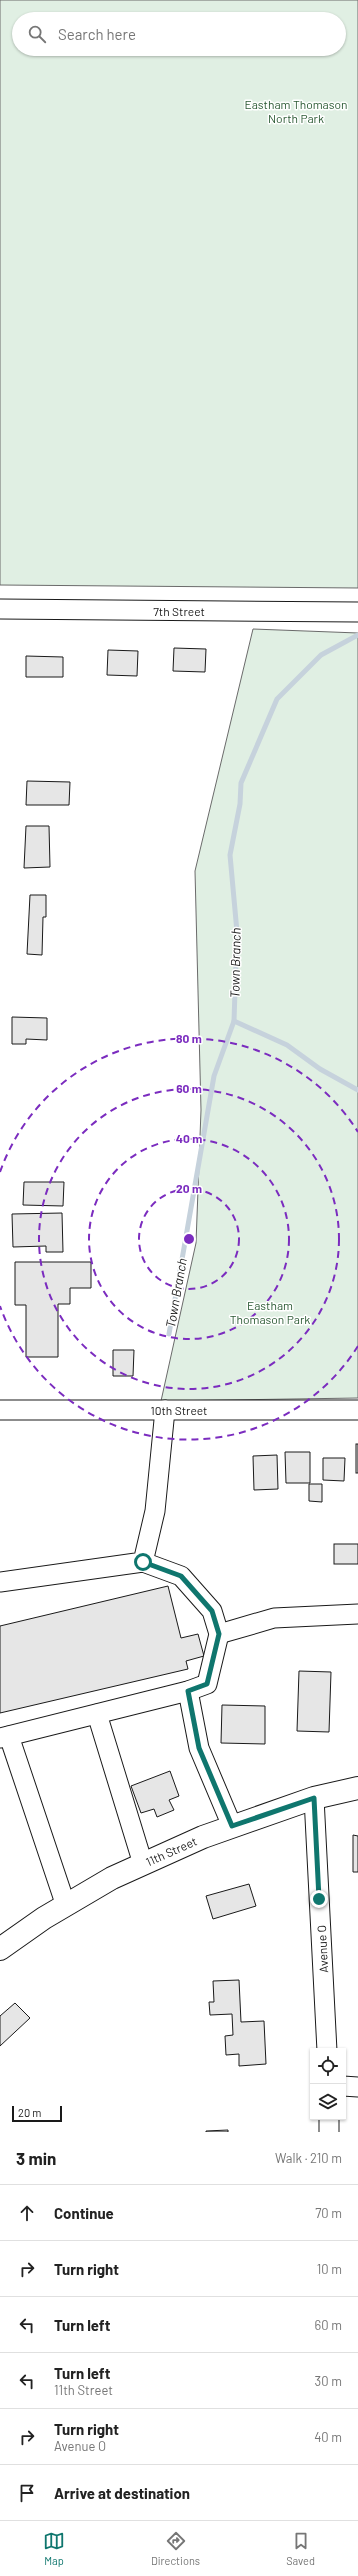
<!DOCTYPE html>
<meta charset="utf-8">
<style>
body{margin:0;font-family:Barlow,sans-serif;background:#f6f6f6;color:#222}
.controls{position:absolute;right:12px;bottom:12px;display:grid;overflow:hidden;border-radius:0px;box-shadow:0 1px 3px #0004}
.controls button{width:36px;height:36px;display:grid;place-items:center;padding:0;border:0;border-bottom:1px solid #e0e0e0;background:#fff;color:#222;font:20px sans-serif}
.scale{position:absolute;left:12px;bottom:10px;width:50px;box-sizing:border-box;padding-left:4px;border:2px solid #1a1a1a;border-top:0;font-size:11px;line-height:14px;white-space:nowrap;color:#1a1a1a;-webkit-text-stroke:3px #fff;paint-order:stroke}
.stop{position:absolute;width:12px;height:12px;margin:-9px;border:3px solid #0f766e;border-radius:50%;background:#fff}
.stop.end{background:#0f766e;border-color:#fff;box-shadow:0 1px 4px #0008}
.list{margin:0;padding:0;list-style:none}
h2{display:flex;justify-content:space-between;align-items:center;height:52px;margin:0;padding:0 16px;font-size:17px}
h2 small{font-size:13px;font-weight:400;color:#767676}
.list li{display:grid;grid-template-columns:26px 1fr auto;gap:12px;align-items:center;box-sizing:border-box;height:56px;padding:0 16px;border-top:1px solid #e0e0e0}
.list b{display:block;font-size:15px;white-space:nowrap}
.list p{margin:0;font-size:13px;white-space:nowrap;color:#767676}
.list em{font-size:13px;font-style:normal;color:#767676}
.icon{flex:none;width:22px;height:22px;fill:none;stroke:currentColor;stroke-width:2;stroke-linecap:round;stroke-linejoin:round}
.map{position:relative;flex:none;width:358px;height:2132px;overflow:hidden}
.search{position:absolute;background:#fff;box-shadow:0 1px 3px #0004;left:12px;right:12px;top:12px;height:44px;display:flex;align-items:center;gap:10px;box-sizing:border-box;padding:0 14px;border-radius:22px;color:#767676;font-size:15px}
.sheet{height:388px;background:#fff}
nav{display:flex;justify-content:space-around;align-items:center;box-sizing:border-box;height:56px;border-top:1px solid #e0e0e0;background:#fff;font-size:11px;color:#767676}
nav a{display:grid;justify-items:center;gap:2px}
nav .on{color:#0f766e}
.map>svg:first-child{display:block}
.green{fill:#e0efe3;stroke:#6a6a6a;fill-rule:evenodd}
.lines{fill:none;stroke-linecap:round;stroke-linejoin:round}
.stream{stroke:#c6d2dc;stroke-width:5}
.building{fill:#e6e6e6;stroke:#1a1a1a}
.minor-casing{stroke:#1a1a1a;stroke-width:21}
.major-casing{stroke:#1a1a1a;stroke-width:24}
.minor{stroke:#fff;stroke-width:19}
.major{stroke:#fff;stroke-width:22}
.route{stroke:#0f766e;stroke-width:5}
.ring{fill:none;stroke:#7b2cbf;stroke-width:2;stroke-dasharray:7 5}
.labels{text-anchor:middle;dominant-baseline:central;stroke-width:3;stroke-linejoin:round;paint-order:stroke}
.park-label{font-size:12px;fill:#2b5a34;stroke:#fff}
.street-label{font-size:12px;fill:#1a1a1a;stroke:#fff}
.water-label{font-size:13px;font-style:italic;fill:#1a1a1a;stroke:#fff}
.centre{fill:#7b2cbf;stroke:#fff;stroke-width:2}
.ring-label{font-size:12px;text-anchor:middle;font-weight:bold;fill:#7b2cbf;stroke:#fff;stroke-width:3;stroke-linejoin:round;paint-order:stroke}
</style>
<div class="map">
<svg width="358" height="2132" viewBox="0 0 358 2132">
<rect width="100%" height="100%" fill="#fff"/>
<!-- green -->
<g class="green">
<path d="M0,0H358V588L0,585ZM19,19H339V49H19Z"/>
<path d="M253,629L358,633V1398L161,1401L196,1243L201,1110L195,871Z"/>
</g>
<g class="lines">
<!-- stream -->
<g class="stream">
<path d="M234,1021L287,1045L320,1069L358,1090"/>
<path d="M169,1334L214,1076L234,1021L237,932L230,855L240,804L241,783L277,699L321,655L358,635"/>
</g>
</g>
<!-- building -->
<g class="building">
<path d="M174,648L206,649L205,672L173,671Z"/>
<path d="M108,650L138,651L137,676L107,675Z"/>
<path d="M26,656L63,657V677H26Z"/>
<path d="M27,781L70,782L69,805H26Z"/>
<path d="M26,826H49L50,867L24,868Z"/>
<path d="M30,895H46V917H43L42,955L27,954Z"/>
<path d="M12,1017L47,1018V1040L26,1039V1044H12Z"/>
<path d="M24,1182H64L63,1206L23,1205Z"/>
<path d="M62,1213L63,1252H46V1246L13,1247L12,1214Z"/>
<path d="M15,1262H91V1288H70V1304H58V1357H26V1305H15Z"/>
<path d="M113,1350H134L133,1376H113Z"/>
<rect x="356" y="1444" width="2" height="29"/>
<path d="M285,1452H310V1483H286Z"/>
<path d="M277,1455L278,1489L254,1490L253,1456Z"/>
<path d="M323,1458H345L344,1481L323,1480Z"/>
<path d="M309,1484H322V1502L309,1501Z"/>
<rect x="334" y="1544" width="24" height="20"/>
<path d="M168,1586L181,1638L198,1634L204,1656L186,1661L188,1669L0,1713V1626Z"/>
<path d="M299,1671L331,1672L329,1732L297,1731Z"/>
<path d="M222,1705L265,1706V1744L221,1743Z"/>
<path d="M170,1771L179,1796L169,1800L174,1810L157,1817L154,1809L141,1813L131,1786Z"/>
<path d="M353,1835L358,1836V1872H353Z"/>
<path d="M249,1884L256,1906L213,1919L206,1896Z"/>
<path d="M239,1980L241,2022L264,2021L266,2064L239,2066V2054L226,2055L225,2036L233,2035L232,2014L210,2015L209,2002H214L213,1981Z"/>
<path d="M15,2003L30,2018L0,2046V2016Z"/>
<path d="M228,2130V2132H206V2131Z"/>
</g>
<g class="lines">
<defs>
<g id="minor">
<path d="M0,609L358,612"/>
<path d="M0,1410H358"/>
<path d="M0,1582L143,1562L155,1511L165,1410"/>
<path d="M219,1634L274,1618L358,1614"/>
<path d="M188,1691L199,1748L232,1826"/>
<path d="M97,1714L143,1864"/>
<path d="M9,1736L66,1906"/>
<path d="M0,1738L188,1691L207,1684L219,1634L212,1611L181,1576L143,1562"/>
<path d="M314,1798L327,2051"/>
<path d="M343,2086L358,2087"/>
<path d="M329,2117V2132"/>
</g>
<path id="major" d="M0,1949L44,1918L112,1878L203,1837L314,1798L358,1788"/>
</defs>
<!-- minor casing -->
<use href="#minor" class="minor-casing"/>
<!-- major casing -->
<use href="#major" class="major-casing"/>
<!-- minor -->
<use href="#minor" class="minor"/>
<!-- major -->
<use href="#major" class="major"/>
</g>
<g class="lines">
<!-- route -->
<path class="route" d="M143,1562L181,1576L212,1611L219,1634L207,1684L188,1691L199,1748L232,1826L314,1798L319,1899"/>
</g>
<!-- distance rings -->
<g class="ring">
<circle cx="189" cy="1239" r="50"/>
<circle cx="189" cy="1239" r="100"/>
<circle cx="189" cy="1239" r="150"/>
<path d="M358 1346A200 200 0 0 1 0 1306M0 1172A200 200 0 0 1 358 1132"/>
</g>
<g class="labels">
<!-- park labels -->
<g class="park-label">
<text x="296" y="104">Eastham Thomason<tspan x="296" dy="14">North Park</tspan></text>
<text x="270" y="1305">Eastham<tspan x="270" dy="14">Thomason Park</tspan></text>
</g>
<!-- street labels -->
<g class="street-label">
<text x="179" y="611">7th Street</text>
<text x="179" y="1410">10th Street</text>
<text transform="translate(171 1851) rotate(-24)">11th Street</text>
<text transform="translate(322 1949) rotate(-93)">Avenue O</text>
</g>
<!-- water labels -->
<g class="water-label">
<text transform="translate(235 963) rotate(-89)">Town Branch</text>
<text transform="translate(176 1293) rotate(-80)">Town Branch</text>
</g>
</g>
<circle cx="189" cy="1239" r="6" class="centre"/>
<g class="ring-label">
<text x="189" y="1043">80 m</text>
<text x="189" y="1093">60 m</text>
<text x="189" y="1143">40 m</text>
<text x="189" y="1193">20 m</text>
</g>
</svg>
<div class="controls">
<button><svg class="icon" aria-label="locate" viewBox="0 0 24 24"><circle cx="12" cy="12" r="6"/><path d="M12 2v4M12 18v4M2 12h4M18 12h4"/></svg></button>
<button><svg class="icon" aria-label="layers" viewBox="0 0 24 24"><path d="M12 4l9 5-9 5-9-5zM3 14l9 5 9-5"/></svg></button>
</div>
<div class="scale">20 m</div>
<div class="stop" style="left:143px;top:1562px"></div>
<div class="stop end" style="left:319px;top:1899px"></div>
<div class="search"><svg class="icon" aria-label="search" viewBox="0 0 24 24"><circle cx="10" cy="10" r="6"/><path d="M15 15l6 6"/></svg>Search here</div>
</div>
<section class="sheet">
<h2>3 min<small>Walk · 210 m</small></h2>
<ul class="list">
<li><svg class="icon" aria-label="ahead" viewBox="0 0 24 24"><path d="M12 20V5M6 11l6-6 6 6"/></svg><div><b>Continue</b></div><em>70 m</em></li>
<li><svg class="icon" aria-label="right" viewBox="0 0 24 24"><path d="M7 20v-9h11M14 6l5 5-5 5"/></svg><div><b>Turn right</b></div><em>10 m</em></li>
<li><svg class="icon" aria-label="left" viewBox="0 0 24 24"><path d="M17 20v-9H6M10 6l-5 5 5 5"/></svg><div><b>Turn left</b></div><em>60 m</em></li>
<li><svg class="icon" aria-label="left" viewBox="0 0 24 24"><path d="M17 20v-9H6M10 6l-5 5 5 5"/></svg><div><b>Turn left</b><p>11th Street</p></div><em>30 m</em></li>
<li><svg class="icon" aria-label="right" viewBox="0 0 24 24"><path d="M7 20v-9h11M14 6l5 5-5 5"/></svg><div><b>Turn right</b><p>Avenue O</p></div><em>40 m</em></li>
<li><svg class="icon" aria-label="arrive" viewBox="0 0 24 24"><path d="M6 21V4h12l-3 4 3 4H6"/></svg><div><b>Arrive at destination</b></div></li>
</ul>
</section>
<nav>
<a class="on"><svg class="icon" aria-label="map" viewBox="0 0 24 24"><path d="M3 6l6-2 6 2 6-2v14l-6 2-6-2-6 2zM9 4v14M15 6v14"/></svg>Map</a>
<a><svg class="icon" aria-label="directions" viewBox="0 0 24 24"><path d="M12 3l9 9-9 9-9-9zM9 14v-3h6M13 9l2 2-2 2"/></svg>Directions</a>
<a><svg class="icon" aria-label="saved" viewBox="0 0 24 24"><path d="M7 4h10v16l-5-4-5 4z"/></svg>Saved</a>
</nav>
